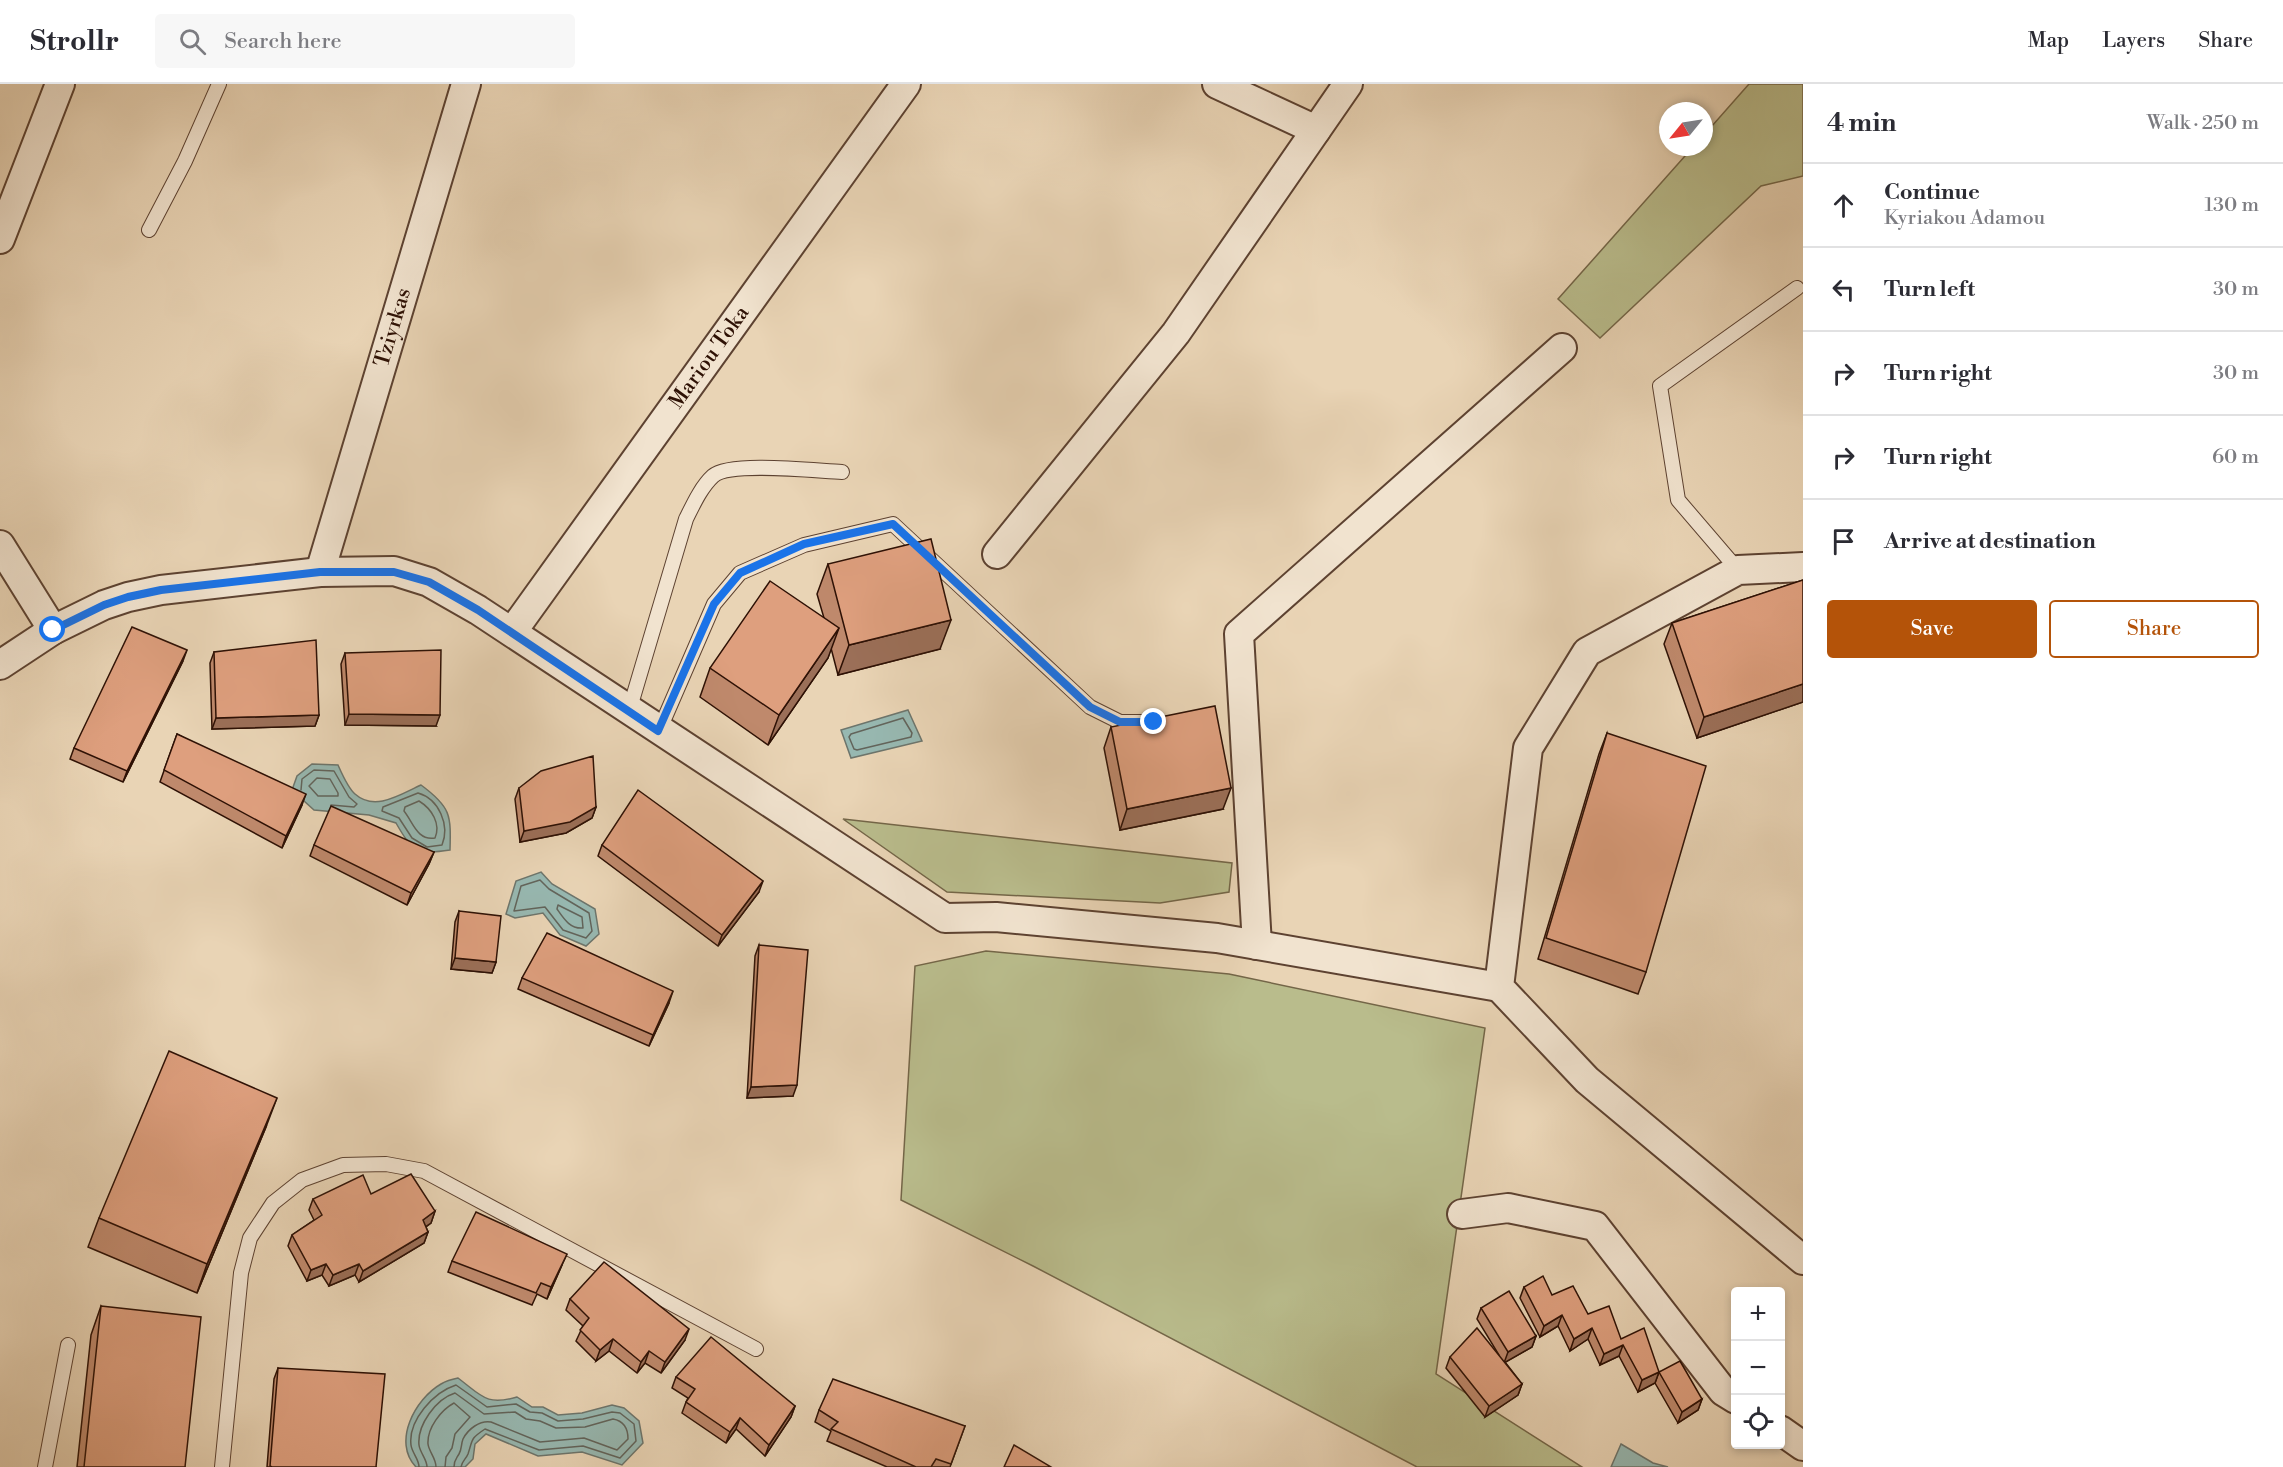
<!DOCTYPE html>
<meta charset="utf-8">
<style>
body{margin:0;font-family:"Libre Bodoni",serif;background:#f7f7f7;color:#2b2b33}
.controls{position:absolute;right:18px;bottom:18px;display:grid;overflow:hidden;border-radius:6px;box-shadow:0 3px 9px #0003}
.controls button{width:54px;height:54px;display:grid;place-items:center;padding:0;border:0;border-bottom:2px solid #e1e1e2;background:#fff;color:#2b2b33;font:30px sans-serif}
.compass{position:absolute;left:1659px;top:18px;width:54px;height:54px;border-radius:50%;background:#fff;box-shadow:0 3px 9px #0003;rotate:240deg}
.stop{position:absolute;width:18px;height:18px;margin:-14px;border:4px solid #1a73e8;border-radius:50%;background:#fff}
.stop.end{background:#1a73e8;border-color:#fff;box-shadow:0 2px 6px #0008}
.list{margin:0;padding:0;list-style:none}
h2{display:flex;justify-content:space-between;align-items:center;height:78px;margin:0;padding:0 24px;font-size:26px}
h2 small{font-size:20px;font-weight:400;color:#7c7c81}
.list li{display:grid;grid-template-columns:39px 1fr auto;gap:18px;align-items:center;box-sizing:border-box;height:84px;padding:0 24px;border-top:2px solid #e1e1e2}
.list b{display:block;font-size:22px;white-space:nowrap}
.list p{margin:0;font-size:20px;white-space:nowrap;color:#7c7c81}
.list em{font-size:20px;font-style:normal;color:#7c7c81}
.actions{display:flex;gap:12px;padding:18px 24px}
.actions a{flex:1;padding:14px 0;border:2px solid #b45309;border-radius:6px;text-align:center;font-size:21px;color:#b45309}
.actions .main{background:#b45309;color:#fff}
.icon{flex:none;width:33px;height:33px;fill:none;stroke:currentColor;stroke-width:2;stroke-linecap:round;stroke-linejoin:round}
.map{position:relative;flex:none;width:1803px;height:1383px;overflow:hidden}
header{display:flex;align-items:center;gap:36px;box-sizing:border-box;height:84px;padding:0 30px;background:#fff;border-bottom:2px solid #e1e1e2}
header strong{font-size:28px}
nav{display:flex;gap:33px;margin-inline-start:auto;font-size:21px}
.search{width:420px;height:54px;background:#f7f7f7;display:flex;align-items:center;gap:15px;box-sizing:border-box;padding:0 21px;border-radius:6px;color:#7c7c81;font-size:22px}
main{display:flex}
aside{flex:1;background:#fff}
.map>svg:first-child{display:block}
.green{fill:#b9bc8c;stroke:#746648;stroke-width:1.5}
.water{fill:#97b8b1;stroke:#6d756c;stroke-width:1.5}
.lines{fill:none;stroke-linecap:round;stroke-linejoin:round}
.shore{stroke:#62645b;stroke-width:1.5}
.lane-casing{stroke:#5d4231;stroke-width:16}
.street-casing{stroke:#5d4231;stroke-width:32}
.lane{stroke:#f1e3cf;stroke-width:14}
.street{stroke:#f1e3cf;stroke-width:28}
.wall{fill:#bf896c;stroke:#2e1105;stroke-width:1.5}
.shaded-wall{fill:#9b6f58;stroke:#2e1105;stroke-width:1.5}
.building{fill:#de9f7e;stroke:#2e1105;stroke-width:1.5}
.route{stroke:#1a73e8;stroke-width:8}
.labels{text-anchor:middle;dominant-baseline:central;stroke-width:4.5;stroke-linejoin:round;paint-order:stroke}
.street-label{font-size:21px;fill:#2e1105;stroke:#f1e3cf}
</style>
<header>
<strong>Strollr</strong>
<div class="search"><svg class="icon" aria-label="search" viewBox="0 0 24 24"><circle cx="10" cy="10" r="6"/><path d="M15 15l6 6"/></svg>Search here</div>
<nav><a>Map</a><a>Layers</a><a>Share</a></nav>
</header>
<main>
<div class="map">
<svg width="1803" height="1383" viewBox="0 0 1803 1383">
<rect width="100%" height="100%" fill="#e9d4b5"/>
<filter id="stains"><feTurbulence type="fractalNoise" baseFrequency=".00333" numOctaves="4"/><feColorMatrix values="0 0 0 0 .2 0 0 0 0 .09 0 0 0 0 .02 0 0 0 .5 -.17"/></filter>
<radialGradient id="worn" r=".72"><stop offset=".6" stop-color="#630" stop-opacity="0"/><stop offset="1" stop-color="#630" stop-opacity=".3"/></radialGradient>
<!-- green -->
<g class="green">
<path d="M1749,0H1803V92L1761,102L1600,254L1558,215L1693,63H1704V51Z"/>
<path d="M843,735L1232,779L1229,808L1160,819L947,808Z"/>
<path d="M986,867L1229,890L1485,944L1436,1290L1582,1383H1417L1033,1182L901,1116L915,882Z"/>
</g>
<!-- water -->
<g class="water">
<path d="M908,626L922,657L851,674L841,646Z"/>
<path d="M312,680L338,681C342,690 348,704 355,710C375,728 401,710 421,701C451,723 451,731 450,766C417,771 412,767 396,739L369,731L314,726L292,706L297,692Z"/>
<path d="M541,788L552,800L595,825L599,850L586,862L560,851L543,829L515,834L506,830L516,797Z"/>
<path d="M458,1294C482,1312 486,1322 517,1313L532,1323H543L558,1331L582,1329L612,1321L624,1324L639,1337L643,1359L622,1381L582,1368L538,1372L486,1350L475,1360L473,1375L465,1383H416C392,1358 415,1315 441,1300C446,1297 453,1295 458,1294Z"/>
<path d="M1621,1360L1653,1379L1668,1383H1611Z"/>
</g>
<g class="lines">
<!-- shore -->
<g class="shore">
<path d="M903,634L912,649L911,653L857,666L854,665L849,653L851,650Z"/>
<path d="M317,694L330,695L338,709V712H318L309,702Z"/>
<path d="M301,706L302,695L314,686L334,687L349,713L357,720L354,723L331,721"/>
<path d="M418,709C439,715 450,741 442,761L427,763L412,754L399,734L382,727L383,723Z"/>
<path d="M419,717C432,725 441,740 435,754C417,757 413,738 404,727L405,723Z"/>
<path d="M540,796L549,805L589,829L592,847L586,854L563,846L545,823L514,827L521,802Z"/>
<path d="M558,821L582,833L583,844C570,845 564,835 557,825Z"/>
<path d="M419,1383C419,1375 412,1369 411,1361C408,1336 434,1308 456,1301L487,1323L516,1320L530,1328L542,1329L558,1337L583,1335L612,1328L620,1329L634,1340L636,1357L620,1374L583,1362L539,1366L485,1345C470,1355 473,1355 468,1370C466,1375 462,1377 461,1383"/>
<path d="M427,1383C427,1375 420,1369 419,1361C417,1341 436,1315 455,1309L484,1330L515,1328L526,1335L540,1337L556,1344L585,1343L613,1335C624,1337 628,1345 628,1355L617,1366L584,1354L540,1358L491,1338C480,1336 468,1345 463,1355C461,1360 462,1365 459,1370C456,1375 454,1376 454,1383"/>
<path d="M436,1383C436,1374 429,1368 428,1360C427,1344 441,1326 454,1319L470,1333L455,1350L452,1364L446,1373L445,1383"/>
</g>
<defs>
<g id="lane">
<path d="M149,146L185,77L219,0"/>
<path d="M1738,486L1678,416L1660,302L1797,204"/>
<path d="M629,627L686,435C693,421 701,403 713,392C730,377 817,387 842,388"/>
<path d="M659,647L714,520L740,489L804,461L893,440L1090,623L1120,638H1153"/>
<path d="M45,1383L68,1261"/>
<path d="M222,1383L241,1189L250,1154L273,1119L302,1096L343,1081L386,1080L424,1087L756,1265"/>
</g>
<g id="street">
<path d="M1217,0L1316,46"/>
<path d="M0,155L60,0"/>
<path d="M0,461L53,546"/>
<path d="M997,470L1176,249L1348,0"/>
<path d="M1803,483L1738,486L1587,568L1528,664L1499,903L1587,996L1803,1176"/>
<path id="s1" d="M320,488L466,0"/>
<path id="s2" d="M512,548L906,0"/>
<path d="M0,581L53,546L104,521L128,513L161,506L320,488L394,487L429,498L478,526L945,834L996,833L1217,854L1499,903"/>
<path d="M1257,861L1239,550L1562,264"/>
<path d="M1462,1130L1508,1124L1595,1142L1723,1307L1736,1315"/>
<path d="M1780,1346L1803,1362"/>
</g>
</defs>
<!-- lane casing -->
<use href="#lane" class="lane-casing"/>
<!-- street casing -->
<use href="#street" class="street-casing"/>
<!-- lane -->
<use href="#lane" class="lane"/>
<!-- street -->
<use href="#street" class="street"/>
</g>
<!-- wall -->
<g class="wall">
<path d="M828,480L940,565L838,591L831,564L828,574L768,661L700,613L710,584L824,534L817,510Z"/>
<path d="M1803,496V618L1697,654L1664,560L1672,539Z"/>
<path d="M214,568L319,631L315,642L212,645L210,579Z"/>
<path d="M345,569L436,642L345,641L341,580Z"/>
<path d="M183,577L123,698L70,675L74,664Z"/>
<path d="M1111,643L1223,725L1120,746L1104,664Z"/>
<path d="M1607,649L1646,888L1638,910L1538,875L1599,670Z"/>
<path d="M177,650L302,721L282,764L160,698Z"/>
<path d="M519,704L596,723L592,734L566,749L520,758L515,715Z"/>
<path d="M314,761L434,768L429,780L407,821L310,772Z"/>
<path d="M602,761L759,808L718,862L598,772Z"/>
<path d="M459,827L496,878L492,889L451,885L455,838Z"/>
<path d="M759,861L793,1012L747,1014L755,872Z"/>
<path d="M522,894L669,919L649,962L518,905Z"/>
<path d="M266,1043L197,1209L88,1163L99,1134Z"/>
<path d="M371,1110L435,1127L431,1139L426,1143L428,1148L424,1159L359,1198L355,1191L329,1202L322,1191L307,1197L288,1162L292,1151L314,1136L309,1126L313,1115Z"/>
<path d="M452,1177L562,1181L547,1215L537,1210L532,1221L448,1188Z"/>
<path d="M1524,1203L1552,1211L1588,1230L1621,1255L1659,1288L1655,1299L1638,1308L1619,1272L1600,1281L1588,1255L1570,1267L1558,1242L1540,1253L1520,1214Z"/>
<path d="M570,1215L685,1256L661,1289L645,1279L637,1289L609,1267L596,1277L576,1257L583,1242L566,1226Z"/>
<path d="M101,1222L185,1383H77L91,1251Z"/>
<path d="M1481,1224L1536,1252L1532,1263L1505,1278L1522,1300L1518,1311L1485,1333L1446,1284L1450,1273L1499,1271L1477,1235Z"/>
<path d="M278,1284L376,1383H267L274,1295Z"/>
<path d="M1659,1288L1702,1315L1698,1326L1678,1339L1655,1299Z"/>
<path d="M676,1293L795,1322L791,1333L765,1372L736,1345L726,1359L682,1329L686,1318L688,1314L672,1304Z"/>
<path d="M819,1326L965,1342L950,1383H887L827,1357L831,1347L815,1338Z"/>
</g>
<!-- shaded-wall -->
<g class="shaded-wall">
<path d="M951,536L940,565L838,591L849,561Z"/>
<path d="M839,544L828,574L768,661L779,631Z"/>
<path d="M187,566L183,577L123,698L127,687Z"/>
<path d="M1803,600V618L1697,654L1704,633Z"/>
<path d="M349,630L440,631L436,642L345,641Z"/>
<path d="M319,631L315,642L212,645L216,634Z"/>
<path d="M1231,704L1223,725L1120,746L1127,725Z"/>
<path d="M306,710L302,721L282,764L286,752Z"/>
<path d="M596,723L592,734L566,749L520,758L524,747Z"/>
<path d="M434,768L429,780L407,821L411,809Z"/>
<path d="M763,797L759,808L718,862L722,851Z"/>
<path d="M455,874L496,878L492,889L451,885Z"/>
<path d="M673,907L669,919L649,962L653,951Z"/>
<path d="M797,1001L793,1012L747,1014L751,1003Z"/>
<path d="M277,1014L266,1043L197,1209L207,1180Z"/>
<path d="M435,1127L431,1139L419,1147L423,1136Z"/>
<path d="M428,1148L424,1159L359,1198L363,1187Z"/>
<path d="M567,1170L562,1181L547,1215L551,1203Z"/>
<path d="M326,1180L322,1191L307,1197L311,1186Z"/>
<path d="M359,1180L355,1191L329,1202L333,1191Z"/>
<path d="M1562,1231L1558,1242L1540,1253L1544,1242Z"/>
<path d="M1592,1244L1588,1255L1570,1267L1574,1255Z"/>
<path d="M689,1245L685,1256L661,1289L665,1278Z"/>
<path d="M1536,1252L1532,1263L1504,1279L1508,1268Z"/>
<path d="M613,1255L609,1267L596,1277L600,1266Z"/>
<path d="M1623,1261L1619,1272L1600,1281L1604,1270Z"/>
<path d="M649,1267L645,1279L637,1289L641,1278Z"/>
<path d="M1659,1288L1655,1299L1638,1308L1642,1296Z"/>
<path d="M1522,1300L1518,1311L1485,1333L1489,1322Z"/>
<path d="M1702,1315L1698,1326L1678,1339L1682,1328Z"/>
<path d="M795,1322L791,1333L765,1372L769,1361Z"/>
<path d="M740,1334L736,1345L726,1359L730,1348Z"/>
</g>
<!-- building -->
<g class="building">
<path d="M931,455L951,536L849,561L828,480Z"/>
<path d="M1803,496V600L1704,633L1672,539Z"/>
<path d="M770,497L839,544L779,631L710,584Z"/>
<path d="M132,543L187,566L127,687L74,664Z"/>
<path d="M316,556L319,631L216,634L214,568Z"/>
<path d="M441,566L440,631L349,630L345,569Z"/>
<path d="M1215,622L1231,704L1127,725L1111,643Z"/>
<path d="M1607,649L1706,682L1646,888L1546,854Z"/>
<path d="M177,650L306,710L286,752L164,686Z"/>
<path d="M593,672L596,723L570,738L524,747L519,704L541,687Z"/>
<path d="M638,706L763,797L722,851L602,761Z"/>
<path d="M331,722L434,768L411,809L314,761Z"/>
<path d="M459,827L501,832L496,878L455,874Z"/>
<path d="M547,849L673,907L653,951L522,894Z"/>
<path d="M759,861L808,866L797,1001L751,1003Z"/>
<path d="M169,967L277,1014L207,1180L99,1134Z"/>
<path d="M411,1090L435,1127L423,1136L428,1148L363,1187L359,1180L333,1191L326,1180L311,1186L292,1151L322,1131L313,1115L363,1091L371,1110Z"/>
<path d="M476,1128L567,1170L551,1203L541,1199L536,1209L452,1177Z"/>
<path d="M604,1178L689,1245L665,1278L649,1267L641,1278L613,1255L600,1266L580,1246L589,1234L570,1215Z"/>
<path d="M1543,1192L1552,1211L1573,1202L1588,1230L1609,1222L1621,1255L1644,1244L1659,1288L1642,1296L1623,1261L1604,1270L1592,1244L1574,1255L1562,1231L1544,1242L1524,1203Z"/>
<path d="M1509,1207L1536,1252L1508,1268L1481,1224Z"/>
<path d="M101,1222L201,1233L185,1383H84Z"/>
<path d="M1477,1244L1522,1300L1489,1322L1450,1273Z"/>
<path d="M711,1253L795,1322L769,1361L740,1334L730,1348L686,1318L695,1305L676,1293Z"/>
<path d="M1680,1277L1702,1315L1682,1328L1659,1288Z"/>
<path d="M278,1284L385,1290L376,1383H272L270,1382Z"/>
<path d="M833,1295L965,1342L951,1380L936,1375L931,1383H916L831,1345L838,1338L819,1326Z"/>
<path d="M1014,1361L1051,1383H1004Z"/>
</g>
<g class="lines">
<!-- route -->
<path class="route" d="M53,546L104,521L128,513L161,506L320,488H394L429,498L478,526L658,647L714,520L740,489L804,460L893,440L1090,623L1120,638H1154"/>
</g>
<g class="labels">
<!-- street labels -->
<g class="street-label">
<text stroke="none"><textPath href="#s1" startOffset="255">Tziyrkas</textPath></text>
<text stroke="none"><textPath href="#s2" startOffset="338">Mariou Toka</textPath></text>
</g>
</g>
<rect width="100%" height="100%" filter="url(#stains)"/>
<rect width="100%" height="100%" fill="url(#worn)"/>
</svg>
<div class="controls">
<button>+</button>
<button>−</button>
<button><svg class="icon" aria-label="locate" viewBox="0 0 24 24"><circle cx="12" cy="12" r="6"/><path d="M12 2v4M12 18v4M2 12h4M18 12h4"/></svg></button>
</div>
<svg class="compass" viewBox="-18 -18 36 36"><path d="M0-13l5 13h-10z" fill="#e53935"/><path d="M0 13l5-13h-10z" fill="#7c7c81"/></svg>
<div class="stop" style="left:53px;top:546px"></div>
<div class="stop end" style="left:1154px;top:638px"></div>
</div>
<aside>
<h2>4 min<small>Walk · 250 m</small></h2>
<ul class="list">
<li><svg class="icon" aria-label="ahead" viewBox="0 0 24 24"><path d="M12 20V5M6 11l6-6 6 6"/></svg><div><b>Continue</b><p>Kyriakou Adamou</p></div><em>130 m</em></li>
<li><svg class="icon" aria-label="left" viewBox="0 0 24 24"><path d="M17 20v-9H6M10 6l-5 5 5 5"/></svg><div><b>Turn left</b></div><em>30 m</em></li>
<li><svg class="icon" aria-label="right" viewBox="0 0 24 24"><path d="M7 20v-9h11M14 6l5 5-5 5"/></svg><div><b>Turn right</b></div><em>30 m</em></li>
<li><svg class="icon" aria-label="right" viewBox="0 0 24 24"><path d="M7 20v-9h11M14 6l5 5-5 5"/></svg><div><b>Turn right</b></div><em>60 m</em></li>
<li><svg class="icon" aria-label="arrive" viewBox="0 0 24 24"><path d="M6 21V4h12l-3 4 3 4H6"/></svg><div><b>Arrive at destination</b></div></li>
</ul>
<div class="actions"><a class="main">Save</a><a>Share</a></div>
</aside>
</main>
